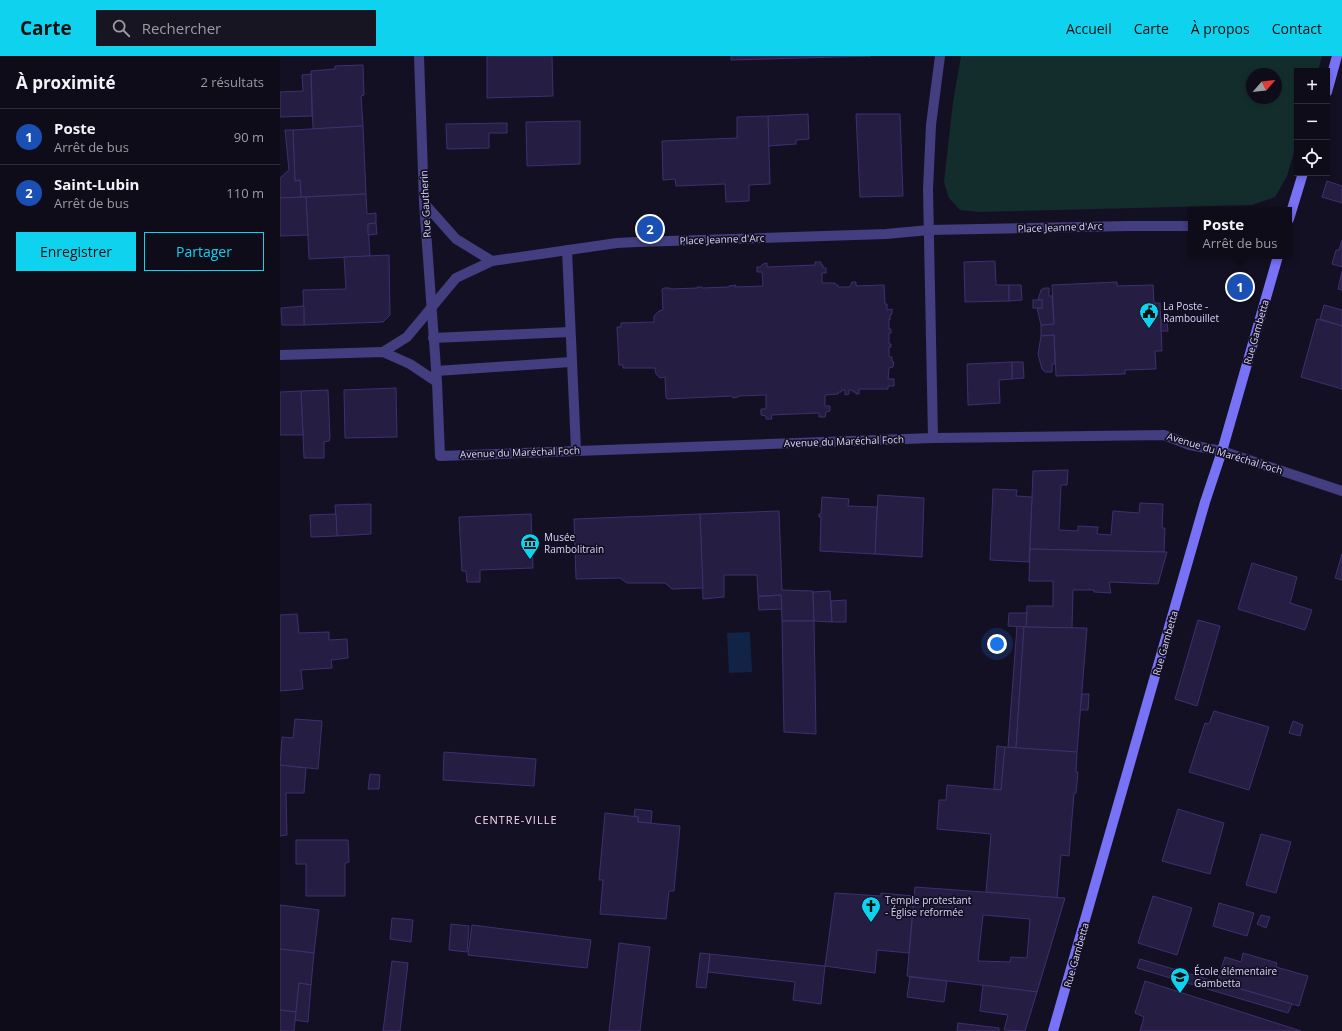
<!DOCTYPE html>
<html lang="fr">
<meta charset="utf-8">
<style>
body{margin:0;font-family:"Open Sans",sans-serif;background:#181523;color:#f1f3f6}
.controls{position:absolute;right:12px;top:12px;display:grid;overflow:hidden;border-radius:0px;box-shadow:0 2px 6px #0003}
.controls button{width:36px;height:36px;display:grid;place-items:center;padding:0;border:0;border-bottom:1px solid #2f2c39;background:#0f0c1a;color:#f1f3f6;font:20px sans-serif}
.compass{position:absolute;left:966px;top:12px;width:36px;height:36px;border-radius:50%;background:#0f0c1a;box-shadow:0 2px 6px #0003;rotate:62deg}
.you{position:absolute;left:717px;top:588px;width:14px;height:14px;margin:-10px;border:3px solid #fff;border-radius:50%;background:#1a73e8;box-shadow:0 0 0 6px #1a73e833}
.badge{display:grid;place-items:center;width:26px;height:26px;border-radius:50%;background:#0fd3ee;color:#fff;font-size:13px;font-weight:700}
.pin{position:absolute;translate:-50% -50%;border:2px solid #fff;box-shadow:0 1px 4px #0006}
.popup{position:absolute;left:908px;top:151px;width:104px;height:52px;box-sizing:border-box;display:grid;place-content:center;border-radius:0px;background:#0f0c1a;filter:drop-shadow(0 1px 3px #0005);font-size:13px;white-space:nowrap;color:#9b9ba2}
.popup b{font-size:15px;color:#f1f3f6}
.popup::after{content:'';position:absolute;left:50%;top:100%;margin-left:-8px;border:8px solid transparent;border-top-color:#0f0c1a}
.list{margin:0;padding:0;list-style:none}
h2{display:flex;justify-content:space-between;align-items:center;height:52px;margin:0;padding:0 16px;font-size:17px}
h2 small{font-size:13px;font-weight:400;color:#9b9ba2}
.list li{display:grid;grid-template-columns:26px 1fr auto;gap:12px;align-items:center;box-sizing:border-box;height:56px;padding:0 16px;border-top:1px solid #2f2c39}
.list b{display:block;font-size:15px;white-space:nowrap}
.list p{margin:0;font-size:13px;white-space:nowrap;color:#9b9ba2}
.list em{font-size:13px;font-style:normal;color:#9b9ba2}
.actions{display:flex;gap:8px;padding:12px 16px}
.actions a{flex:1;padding:9px 0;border:1px solid #0fd3ee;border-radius:0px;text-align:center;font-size:14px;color:#0fd3ee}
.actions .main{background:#0fd3ee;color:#111}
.icon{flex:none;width:22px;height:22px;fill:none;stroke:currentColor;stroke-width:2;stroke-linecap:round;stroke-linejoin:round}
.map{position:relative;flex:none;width:1062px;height:975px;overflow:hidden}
header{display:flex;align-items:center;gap:24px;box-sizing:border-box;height:56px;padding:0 20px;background:#0fd3ee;color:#111}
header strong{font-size:19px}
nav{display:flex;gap:22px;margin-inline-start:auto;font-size:14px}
.search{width:280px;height:36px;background:#181523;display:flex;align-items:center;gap:10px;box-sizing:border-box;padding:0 14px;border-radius:0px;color:#9b9ba2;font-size:15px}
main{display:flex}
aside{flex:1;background:#0f0c1a}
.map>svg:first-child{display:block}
.green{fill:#132d2d;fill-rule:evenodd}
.water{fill:#112446}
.building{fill:#261d43;stroke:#3e306e;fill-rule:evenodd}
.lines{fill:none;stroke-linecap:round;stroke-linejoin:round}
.service{stroke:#423e7f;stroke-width:10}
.minor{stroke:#423e7f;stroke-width:10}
.secondary{stroke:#7872f6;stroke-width:10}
.labels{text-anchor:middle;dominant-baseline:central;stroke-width:3.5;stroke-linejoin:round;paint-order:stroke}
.street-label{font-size:10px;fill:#dad5fc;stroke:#141023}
.poi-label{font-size:10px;fill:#dad5fc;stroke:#141023;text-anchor:start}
.neighbourhood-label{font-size:11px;letter-spacing:1px;fill:#fcd7ee;stroke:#141023}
</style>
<header>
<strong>Carte</strong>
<div class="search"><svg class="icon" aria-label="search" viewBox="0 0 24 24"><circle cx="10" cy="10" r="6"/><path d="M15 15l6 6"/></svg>Rechercher</div>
<nav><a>Accueil</a><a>Carte</a><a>À propos</a><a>Contact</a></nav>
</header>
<main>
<aside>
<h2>À proximité<small>2 résultats</small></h2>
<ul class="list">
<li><span class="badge" style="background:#1a4fb4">1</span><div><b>Poste</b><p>Arrêt de bus</p></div><em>90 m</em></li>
<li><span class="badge" style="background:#1a4fb4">2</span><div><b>Saint-Lubin</b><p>Arrêt de bus</p></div><em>110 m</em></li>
</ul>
<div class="actions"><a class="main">Enregistrer</a><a>Partager</a></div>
</aside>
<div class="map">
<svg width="1062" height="975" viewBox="0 0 1062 975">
<rect width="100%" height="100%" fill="#141023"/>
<!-- green -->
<path class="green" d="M681,0H1042L1038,15H1017V86L1007,120L995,141L972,149L699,156L680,154L669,142L664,126L673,46ZM972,18H996V42H972Z"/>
<!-- water -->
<path class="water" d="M470,576L472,616L449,617L447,577Z"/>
<!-- building -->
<g class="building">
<path d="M207,0H272L273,40L207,42Z"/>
<path d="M451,0H591L451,4Z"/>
<path d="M83,9L84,39L81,40L83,70L33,73L31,15L55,13V10Z"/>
<path d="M31,18L32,60L0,61V36L23,35L22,19Z"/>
<path d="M528,58L529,83L516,84V88L488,90V60Z"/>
<path d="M576,58H620L623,140L580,141Z"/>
<path d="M488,60L490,128L469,129V145L446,146L445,128L396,130L395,123L383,124L382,85L457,82V61Z"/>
<path d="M300,65V108L247,110L246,66Z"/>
<path d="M227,67V77H209V92L167,93L166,68Z"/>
<path d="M83,70L86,138L21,141L20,124L15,125L13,74Z"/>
<path d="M5,74H13L15,125L20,124L21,141L0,142V122L9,114Z"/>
<path d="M1047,125L1062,130V147L1042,141Z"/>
<path d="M86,138L87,158L96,157V167L88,168L90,200L29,203L26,141Z"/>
<path d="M26,141L28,179L0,180V142Z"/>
<path d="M96,167L97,178L88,179V168Z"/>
<path d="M1062,184V211L1052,208L1056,194H1059Z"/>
<path d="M109,199L110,259L103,266L24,269L23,234L66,233L64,201Z"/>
<path d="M715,205L716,229H729V245L685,246L684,206Z"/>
<path d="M535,206H541V209H543V212H546V217H542V227H555L556,229H558V231H570L572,226H576V230L604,229L605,248H607V254L612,253V258L610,259V264L609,263V273H611V277H609V288H611V291H609V301H612V306H614L613,311L609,312L608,323H614V330H608V333H579V338H576V336H573V334H569V338L565,339V334H562L561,336H559L558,338L545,339V350H550V355L546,356L545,361H539V357L491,359L492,363H486V360L481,359V353H486V339L458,340V341L453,342L452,340L387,343L386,342L385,321L380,322L376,318L375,312H343V309H339L337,271H341V267L374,266V260L379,255L383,254L382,233L384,232H390V233L417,232V231H422V232L449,231V230L456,229L455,231L483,230L482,216H477V211H480L483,208L487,207V211L535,209Z"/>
<path d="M1062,215V234L1058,233Z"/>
<path d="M837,226V230L873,229L874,247H880L882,295H875L876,313L845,314V318L776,320L774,279L761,280V269L774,268L772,229Z"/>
<path d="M729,229H741L742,244L729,245Z"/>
<path d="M764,232H769V240H772L774,268L761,269L757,252H762V244H758L761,234Z"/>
<rect x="753" y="244" width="9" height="8"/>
<path d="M1044,249L1062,254V270L1040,263Z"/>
<path d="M24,250V269H2L1,252Z"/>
<path d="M1037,263L1062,270V333L1021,321Z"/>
<path d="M881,264L887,265L888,275H881Z"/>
<path d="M774,279L775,308H772V316H765L762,313L758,298L761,280Z"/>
<path d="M732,306H743L744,322L732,323Z"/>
<path d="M732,306V323L719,324L720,347L688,349L687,308Z"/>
<path d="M116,332L117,381L65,382L64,334Z"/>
<path d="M48,334L50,381L49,385L44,386V402H24L21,335Z"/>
<path d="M21,335L23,379H0V336Z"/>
<path d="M788,414L787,429H781L779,474L798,475V470L818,471L817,478L831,479L833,455L859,457L860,447L883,448L882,472H885L884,496L750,493L753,415Z"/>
<path d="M713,433L737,434L736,440L752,441L749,506L710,504Z"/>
<path d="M598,439L644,442L642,501L595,498Z"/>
<path d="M542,441L569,443L568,450L597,451L595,498L540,495L541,461H539V458H541Z"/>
<path d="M91,448V478L57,480L55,449Z"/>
<path d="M499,455L502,534L533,535L534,565H502L501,539L478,540L477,519H444V541L423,543L420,458Z"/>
<path d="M56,458L57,480L31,481L30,459Z"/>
<path d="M251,458L253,512L200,514V526H187L186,515H182L179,461Z"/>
<path d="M420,458L423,532L392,533L385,527H347L340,522L296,523L294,463Z"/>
<path d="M750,493L884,496H887L878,528L829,526L831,537L814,536V534H793L792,572L746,571L747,550H773V525H749Z"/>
<path d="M1062,498V524L1055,522Z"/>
<path d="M972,507L1017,521L1010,547L1032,554L1025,574L958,553Z"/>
<path d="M550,535L552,566L534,565L533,536Z"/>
<path d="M501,539L502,553L479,554L478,541Z"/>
<path d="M566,544V566H552L551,545Z"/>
<path d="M729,557H747L746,571L728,570Z"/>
<path d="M17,558L19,577L49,576V584L67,583L68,602L51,604L52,612L21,614L23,633L0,635V559Z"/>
<path d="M918,564L940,570L917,650L895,643Z"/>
<path d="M502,565H534L536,678L504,676Z"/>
<path d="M737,570L744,571L736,692L728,691Z"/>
<path d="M744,571L807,572L797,696L736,692Z"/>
<path d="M802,638H809L808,654H800Z"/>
<path d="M934,655L989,671L969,734L909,716L925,667L929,668Z"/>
<path d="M15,663L42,665L38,713L0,709L2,681L13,682Z"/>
<path d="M1013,665L1023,669L1020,680L1009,677Z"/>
<path d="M717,690L725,691L721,734L714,733Z"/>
<path d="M725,691L797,696L796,716H798L796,737H794L789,800L781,799L777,842L706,836L711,778L657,773L659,744H666L667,729L721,734Z"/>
<path d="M164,696L256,703L254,730L163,724Z"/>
<path d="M0,709L26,712L24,737H6L7,779L0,780Z"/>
<path d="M90,718L100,719L99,733H88Z"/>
<path d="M355,753L372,755L371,767L358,766V761L354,760Z"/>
<path d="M898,753L944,767L930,818L882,805Z"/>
<path d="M325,757L358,761V766L400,770L394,835H389L386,863L320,858L323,824H319Z"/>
<path d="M981,778L1011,786L996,837L966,829Z"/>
<path d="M16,784H68L69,806L65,807V840H26V808H16Z"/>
<path d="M635,831L785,842L757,936L627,920ZM703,859L750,863L747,902L731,901L730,906L698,905Z"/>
<path d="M555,837L601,840V837L634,840L629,897L597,894L595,917L545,910Z"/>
<path d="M873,840L912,852L897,899L858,887Z"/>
<path d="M939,847L974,857L967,880L933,870Z"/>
<path d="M0,849L39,854L34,897L0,893Z"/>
<path d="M981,859L990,861L986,872L977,868Z"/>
<path d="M112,862L133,864L131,886L110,883Z"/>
<path d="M171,868L189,870L187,896L169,894Z"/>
<path d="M192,869L311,884L307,912L188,899Z"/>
<path d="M339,887L370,891L360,975H329Z"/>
<path d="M0,893L34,897L31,929L19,927L16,956L0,954Z"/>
<path d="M420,897L430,898L426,932L416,931Z"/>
<path d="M963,897L997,907L996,911L1028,920L1019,950L937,926L945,901L961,906Z"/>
<path d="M430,898L545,910L541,948L513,944L515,926L428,916Z"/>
<path d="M860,903L937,926L1012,948L1008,957L857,912Z"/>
<path d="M112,905L128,907L120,975H103Z"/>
<path d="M630,921L667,925L664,946L627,941Z"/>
<path d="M865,925L1021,975H860L864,961L855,957Z"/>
<path d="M19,927L31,929L28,966L15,964Z"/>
<path d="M703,929L757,936L745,975L724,974L728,959L700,955Z"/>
<path d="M0,954L16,956L14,975H0Z"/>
<path d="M678,967L719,972V975H677Z"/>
</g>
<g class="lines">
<!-- service -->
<g class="service">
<path d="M287,194L296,394"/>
<path d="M153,282L290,276"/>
<path d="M156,315L291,306"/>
</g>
<!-- minor -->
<g class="minor">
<path d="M139,0L144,147L157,326L160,400L653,382L884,379L910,389L942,395L1062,435"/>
<path d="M144,147L176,183L212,205"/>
<path d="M103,296L127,281L176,222L212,205L337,187L357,186L606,178L649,174L849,170H911"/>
<path d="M0,299L103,296L130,308L157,326"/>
<path d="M653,382L648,133L651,69L660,0"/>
</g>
<!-- secondary -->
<g class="secondary">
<path d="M1047,36L1057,0"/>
<path d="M1009,163L1023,117"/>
<path d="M773,975L925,446L942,395L998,200"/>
</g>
</g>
<!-- icons -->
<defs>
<symbol id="civic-pin" viewBox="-11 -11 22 30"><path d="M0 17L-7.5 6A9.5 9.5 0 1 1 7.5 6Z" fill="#0fd3ee" stroke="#141023"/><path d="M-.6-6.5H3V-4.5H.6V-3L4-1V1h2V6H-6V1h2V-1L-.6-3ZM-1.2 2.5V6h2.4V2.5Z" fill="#111"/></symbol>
<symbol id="museum-pin" viewBox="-11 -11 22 30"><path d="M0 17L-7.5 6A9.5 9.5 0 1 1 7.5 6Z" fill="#0fd3ee" stroke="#141023"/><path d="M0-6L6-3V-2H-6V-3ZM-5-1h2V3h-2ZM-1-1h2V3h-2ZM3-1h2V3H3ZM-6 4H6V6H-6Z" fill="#111"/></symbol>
<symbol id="church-pin" viewBox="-11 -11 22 30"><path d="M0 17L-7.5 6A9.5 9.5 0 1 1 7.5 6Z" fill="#0fd3ee" stroke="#141023"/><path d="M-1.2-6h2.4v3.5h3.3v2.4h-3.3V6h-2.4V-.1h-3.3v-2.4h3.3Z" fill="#111"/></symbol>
<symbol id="school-pin" viewBox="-11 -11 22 30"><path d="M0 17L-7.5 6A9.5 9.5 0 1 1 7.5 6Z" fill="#0fd3ee" stroke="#141023"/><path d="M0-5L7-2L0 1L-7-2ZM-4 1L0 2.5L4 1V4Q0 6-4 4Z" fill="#111"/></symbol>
</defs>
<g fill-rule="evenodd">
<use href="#civic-pin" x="858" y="245" width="22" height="30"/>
<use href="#museum-pin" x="239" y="476" width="22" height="30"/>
<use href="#church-pin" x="580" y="839" width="22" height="30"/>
<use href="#school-pin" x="889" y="910" width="22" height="30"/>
</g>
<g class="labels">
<!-- street labels -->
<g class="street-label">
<text transform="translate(145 148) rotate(-93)">Rue Gautherin</text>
<text transform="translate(780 171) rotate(-2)">Place Jeanne d'Arc</text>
<text transform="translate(442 183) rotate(-2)">Place Jeanne d'Arc</text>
<text transform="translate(976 276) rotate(-74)">Rue Gambetta</text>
<text transform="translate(564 385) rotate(-2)">Avenue du Maréchal Foch</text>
<text transform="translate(240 396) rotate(-2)">Avenue du Maréchal Foch</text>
<text transform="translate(945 397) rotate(17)">Avenue du Maréchal Foch</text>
<text transform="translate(885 587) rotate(-74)">Rue Gambetta</text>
<text transform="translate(796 899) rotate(-74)">Rue Gambetta</text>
</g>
<!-- poi labels -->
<g class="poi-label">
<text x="883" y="250">La Poste -<tspan x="883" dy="12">Rambouillet</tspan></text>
<text x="264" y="481">Musée<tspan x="264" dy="12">Rambolitrain</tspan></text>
<text x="605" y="844">Temple protestant<tspan x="605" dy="12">- Église reformée</tspan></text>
<text x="914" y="915">École élémentaire<tspan x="914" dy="12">Gambetta</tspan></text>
</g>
<!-- neighbourhood labels -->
<g class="neighbourhood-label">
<text x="236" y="763">CENTRE-VILLE</text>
</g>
</g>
</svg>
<div class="controls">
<button>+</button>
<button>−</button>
<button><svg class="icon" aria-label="locate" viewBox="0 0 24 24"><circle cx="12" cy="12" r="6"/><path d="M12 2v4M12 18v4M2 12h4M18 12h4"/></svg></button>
</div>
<svg class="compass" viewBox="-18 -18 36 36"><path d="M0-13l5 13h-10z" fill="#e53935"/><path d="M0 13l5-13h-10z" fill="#9b9ba2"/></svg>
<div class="you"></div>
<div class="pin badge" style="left:960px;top:231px;background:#1a4fb4">1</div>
<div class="popup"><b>Poste</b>Arrêt de bus</div>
<div class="pin badge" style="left:370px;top:173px;background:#1a4fb4">2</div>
</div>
</main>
